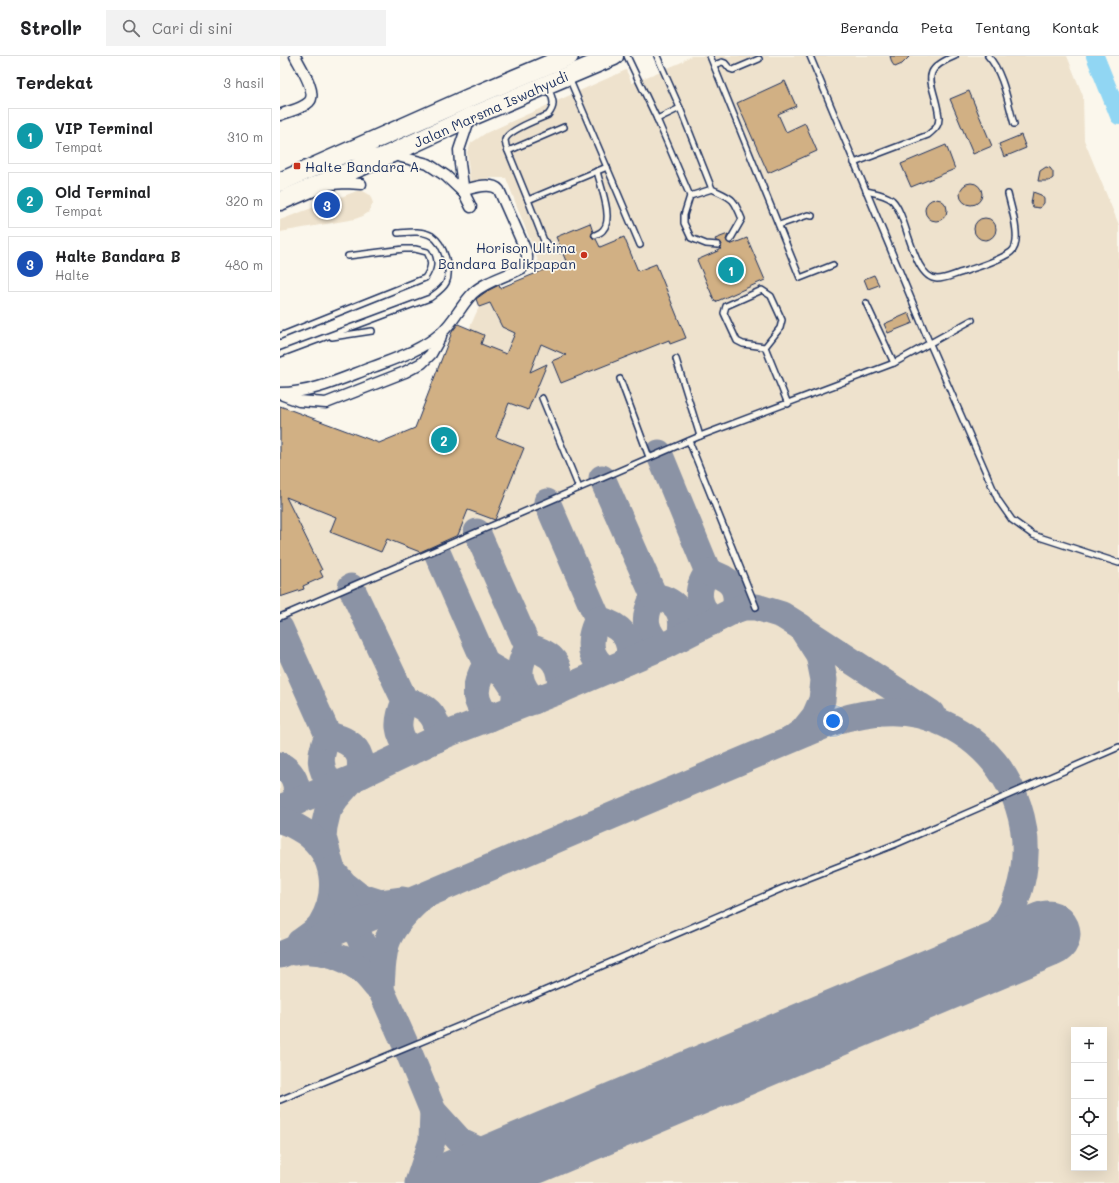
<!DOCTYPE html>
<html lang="id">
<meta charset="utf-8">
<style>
body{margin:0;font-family:Mali,sans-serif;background:#f2f2f2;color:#202124}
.controls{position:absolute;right:12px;bottom:12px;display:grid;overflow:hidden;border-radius:0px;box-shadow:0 4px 16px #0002}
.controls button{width:36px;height:36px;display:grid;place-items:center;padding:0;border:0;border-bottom:1px solid #e0e0e0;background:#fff;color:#202124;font:20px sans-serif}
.you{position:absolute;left:553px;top:665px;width:14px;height:14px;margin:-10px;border:3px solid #fff;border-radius:50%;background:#1a73e8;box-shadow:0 0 0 6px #1a73e833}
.badge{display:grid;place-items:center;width:26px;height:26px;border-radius:50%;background:#c8321e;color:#fff;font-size:13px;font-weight:700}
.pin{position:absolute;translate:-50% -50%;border:2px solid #fff;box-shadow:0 1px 4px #0006}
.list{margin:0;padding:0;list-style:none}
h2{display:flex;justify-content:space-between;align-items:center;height:52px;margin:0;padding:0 16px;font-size:17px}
h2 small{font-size:13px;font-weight:400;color:#757577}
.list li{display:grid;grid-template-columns:26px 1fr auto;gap:12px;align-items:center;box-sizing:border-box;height:56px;margin:0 8px 8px;padding:0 8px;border:1px solid #e0e0e0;border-radius:0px}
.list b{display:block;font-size:15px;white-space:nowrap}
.list p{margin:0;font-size:13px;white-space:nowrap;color:#757577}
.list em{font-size:13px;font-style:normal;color:#757577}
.icon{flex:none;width:22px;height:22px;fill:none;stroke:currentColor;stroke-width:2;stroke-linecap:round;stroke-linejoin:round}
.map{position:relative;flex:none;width:839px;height:1127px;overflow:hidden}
header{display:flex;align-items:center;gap:24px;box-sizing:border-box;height:56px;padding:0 20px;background:#fff;border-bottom:1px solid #e0e0e0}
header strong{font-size:19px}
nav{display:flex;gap:22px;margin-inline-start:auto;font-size:14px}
.search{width:280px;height:36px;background:#f2f2f2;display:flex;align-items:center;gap:10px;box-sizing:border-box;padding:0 14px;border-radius:0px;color:#757577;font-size:15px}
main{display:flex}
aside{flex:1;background:#fff}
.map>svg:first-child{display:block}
.built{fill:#eee2cd;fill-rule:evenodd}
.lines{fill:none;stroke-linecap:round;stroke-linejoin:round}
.river{stroke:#91d6f3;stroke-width:18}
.taxiway{stroke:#8b93a5;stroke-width:27}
.runway{stroke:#8b93a5;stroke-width:67}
.building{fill:#d1b084;stroke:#1b2f5e}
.lane-casing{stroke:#1b2f5e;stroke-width:8}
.street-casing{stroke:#1b2f5e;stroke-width:13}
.highway-casing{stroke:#1b2f5e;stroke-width:21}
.lane{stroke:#fbf7ec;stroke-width:5}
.street{stroke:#fbf7ec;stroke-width:10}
.highway{stroke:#fbf7ec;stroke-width:18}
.poi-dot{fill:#c8321e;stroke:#fbf7ec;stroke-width:1.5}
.labels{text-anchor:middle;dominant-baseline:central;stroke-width:3.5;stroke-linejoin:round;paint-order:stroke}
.street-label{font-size:14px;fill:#1b2f5e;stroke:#fbf7ec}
.poi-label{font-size:14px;fill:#1b2f5e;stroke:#fbf7ec;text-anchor:start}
</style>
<header>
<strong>Strollr</strong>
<div class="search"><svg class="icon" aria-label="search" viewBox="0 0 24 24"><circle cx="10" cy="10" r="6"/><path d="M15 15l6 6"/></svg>Cari di sini</div>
<nav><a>Beranda</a><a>Peta</a><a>Tentang</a><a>Kontak</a></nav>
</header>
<main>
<aside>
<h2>Terdekat<small>3 hasil</small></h2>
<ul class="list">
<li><span class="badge" style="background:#0f9aa8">1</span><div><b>VIP Terminal</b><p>Tempat</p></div><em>310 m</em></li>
<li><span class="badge" style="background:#0f9aa8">2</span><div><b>Old Terminal</b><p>Tempat</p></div><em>320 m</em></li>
<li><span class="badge" style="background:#1a4fb4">3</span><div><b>Halte Bandara B</b><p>Halte</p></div><em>480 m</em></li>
</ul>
</aside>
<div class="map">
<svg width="839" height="1127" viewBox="0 0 839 1127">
<rect width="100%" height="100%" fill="#fbf7ec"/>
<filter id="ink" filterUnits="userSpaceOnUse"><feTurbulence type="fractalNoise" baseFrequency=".025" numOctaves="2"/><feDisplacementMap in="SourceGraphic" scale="8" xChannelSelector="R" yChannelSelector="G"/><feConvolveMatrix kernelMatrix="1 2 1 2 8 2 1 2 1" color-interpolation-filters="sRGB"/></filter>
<g filter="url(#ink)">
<!-- built -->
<g class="built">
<path d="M411,0H787L803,40L804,84L839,169V1127H0V350L99,387L135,372L175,267L189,273L199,251L194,238L219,228L220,232L262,215L226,122H211L190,127L187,96L191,87L206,77L346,14L352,27L402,6L405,3ZM794,974H824V1112H794Z"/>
<path d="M77,135H83L90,139L93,147L89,156L83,160L75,163L0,176V164Z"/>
</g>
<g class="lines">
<!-- river -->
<path class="river" d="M815,0L839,60"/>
<!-- taxiway -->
<g class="taxiway">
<path d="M379,397L428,516"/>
<path d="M322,422L374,540C362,562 364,574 381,591"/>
<path d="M267,446L318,563"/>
<path d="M197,476L248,591C236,614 237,626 254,645"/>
<path d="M156,494L206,608L225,619L235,634V642L234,649"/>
<path d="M428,516C414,535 418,548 432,566"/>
<path d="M428,516C450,522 460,531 455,554"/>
<path d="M71,531L125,645C116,666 116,677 131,696"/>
<path d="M374,540C399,545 405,558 400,582"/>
<path d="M318,563C339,569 355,582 348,605"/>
<path d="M318,563C308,583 307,600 327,614"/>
<path d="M0,572L48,679C39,701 38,711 52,730"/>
<path d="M526,575L651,657"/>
<path d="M248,591C273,597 281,608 281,634"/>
<path d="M206,608C194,630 191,643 209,662"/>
<path d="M125,645C138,647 151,653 156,667C157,671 157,678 157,683"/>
<path d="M48,679C61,682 76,687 80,702C81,707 80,713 81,719"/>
<path d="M0,709C15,717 17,729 18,745"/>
<path d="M72,724L56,742L48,754L44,771L43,781L52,814L64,828L79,840L101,847L123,844"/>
<path d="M0,752L81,719L165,679L276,636L386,589L455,554L464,551H476L502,559L521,571L539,599L544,624L542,644L535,660L523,675L516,680"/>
<path d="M0,764C9,766 17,771 25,776C56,798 60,837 41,868C37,875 27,881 20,886"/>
<path d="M52,814L101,934L127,992L153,1055L181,1086L209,1099L232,1104"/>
<path d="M14,896C37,892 60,899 79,912C85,917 91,924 96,930"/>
<path d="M0,899L143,840L553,666C581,657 610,652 639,659C740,684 778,803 713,883C696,904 667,917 643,930"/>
<path d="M101,932C102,918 102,902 106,889C111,871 126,856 139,844"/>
<path d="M138,1127L152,1085L153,1055"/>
</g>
<!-- runway -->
<path class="runway" d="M176,1127L767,878"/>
</g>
<!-- building -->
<g class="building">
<path d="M610,0H630L622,8L615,11L612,7Z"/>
<path d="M505,25L516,50L498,58L506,76L525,67L537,95L488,117L457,47Z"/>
<path d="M689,35L712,90L693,98L670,43Z"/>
<path d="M741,79L746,92L724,101L719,88Z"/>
<path d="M666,89L675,113L631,131L621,108Z"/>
<path d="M766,111L770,112L773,116V122L769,125H758L760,115Z"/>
<circle cx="691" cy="138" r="11"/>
<path d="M753,136L761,139L764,143V147L760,152L753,151L751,147Z"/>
<circle cx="656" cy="154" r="11"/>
<circle cx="705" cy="173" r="11"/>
<path d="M310,167L313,176L311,180L313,182L316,183L320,191L344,181L358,215L376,208L406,282L390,288L389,284L281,327L272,305L286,299L261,288L250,316L267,308L248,354L229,347L216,381L244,392L215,464L188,454L178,479L140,496L107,483L101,496L50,476L56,461L6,441L42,514L40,515L43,521L23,530L24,533L0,541V350L99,387L135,372L172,276L178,268L204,279L201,288L226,298L235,277L222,271L210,247L199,251L196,243L207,235L219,229L220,232L286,205L283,198L286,195V192L280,190L276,181Z"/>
<path d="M448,178L446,184L450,188H452L467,182L485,224L435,246L417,204L440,194L442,188L440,186L436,185L435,183Z"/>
<path d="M594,219L599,229L588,233L584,223Z"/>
<path d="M629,257L633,267L608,277L604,268Z"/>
</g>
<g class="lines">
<defs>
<g id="lane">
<path d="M347,0L377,63L410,140L404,159V167L411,182L426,188L438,189"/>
<path d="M377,0L400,52L432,133C453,143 453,141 462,163L450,184"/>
<path d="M430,0L520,222L553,209"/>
<path d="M530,0L650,288L718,444L732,464L753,479L839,507"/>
<path d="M708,0C723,16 728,47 734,68"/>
<path d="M434,9L442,6L445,7L450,13L453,14L479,3"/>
<path d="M289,22L360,189"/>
<path d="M268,31C272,42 277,48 268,59C259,63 228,74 225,84C225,85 226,89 226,90L248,144L327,111"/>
<path d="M377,63L400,52"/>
<path d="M228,95L284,71"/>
<path d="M574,107L648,79C651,76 655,74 657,70C660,65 659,60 658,55C653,25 638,15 675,0"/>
<path d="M586,135C594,137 605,138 612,144C628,159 632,222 657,223C666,223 675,218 683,216C697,211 719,205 731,196C743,187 731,151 728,138"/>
<path d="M410,140L432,133"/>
<path d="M248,144L264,185C270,191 274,193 282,194"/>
<path d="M499,169L528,159L532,160"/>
<path d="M315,179C317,178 321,177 323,174C334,163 320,129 317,115"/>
<path d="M586,247L614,307"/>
<path d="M0,280L145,222C151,213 153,206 147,196L135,193H124L68,200"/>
<path d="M52,281L92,275"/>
<path d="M485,291L463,288L457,285L444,257L446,250L482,234L491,240L502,264L500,272L485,291L508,348"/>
<path d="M0,298L150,242C155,238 163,233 166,227C172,214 164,188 152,180C142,174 129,176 118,177"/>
<path d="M396,303L420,380"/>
<path d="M340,323L369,401"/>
<path d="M262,342L299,432"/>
<path d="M409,385L476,551"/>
<path d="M0,561L420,380L614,307L692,264"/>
<path d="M0,1044L252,940L503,832L616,788L839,691"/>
</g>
<g id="street">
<path d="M0,59C9,55 22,53 29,46C38,37 20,10 15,0"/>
<path d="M70,99L110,98L148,108L166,120L184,137L191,151"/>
<path d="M51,128L66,127L81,128"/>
<path d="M184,137L180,108L179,94L190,61"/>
<path d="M0,337C33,337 63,322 93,311C117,302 142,294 161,277C174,266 181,249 193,237C206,225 227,220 242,212C248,207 248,202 246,195L219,134C211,125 192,132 182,135"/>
<path d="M3,339L19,345L46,347L125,316L142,307L151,298L161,280"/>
</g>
<g id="highway">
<path d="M0,126L189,42L289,0"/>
<path d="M0,145L110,98L190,61L334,0"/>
</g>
</defs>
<!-- lane casing -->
<use href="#lane" class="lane-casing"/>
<!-- street casing -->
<use href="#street" class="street-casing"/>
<!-- highway casing -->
<use href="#highway" class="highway-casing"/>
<!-- lane -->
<use href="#lane" class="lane"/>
<!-- street -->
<use href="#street" class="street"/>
<!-- highway -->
<use href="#highway" class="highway"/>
</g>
</g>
<!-- markers -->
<g class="poi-dot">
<rect x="13" y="106" width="8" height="8" rx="2"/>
<circle cx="304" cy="199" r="4"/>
</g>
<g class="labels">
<!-- street labels -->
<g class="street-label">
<text transform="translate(211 53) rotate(-24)">Jalan Marsma Iswahyudi</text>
</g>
<!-- poi labels -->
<g class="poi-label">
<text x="25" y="110">Halte Bandara A</text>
<text x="296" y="191" text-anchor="end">Horison Ultima<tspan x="296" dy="16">Bandara Balikpapan</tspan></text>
</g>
</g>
</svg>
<div class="controls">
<button>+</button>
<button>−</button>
<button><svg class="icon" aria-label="locate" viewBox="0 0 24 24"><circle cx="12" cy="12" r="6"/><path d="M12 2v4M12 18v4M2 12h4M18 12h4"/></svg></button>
<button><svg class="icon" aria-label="layers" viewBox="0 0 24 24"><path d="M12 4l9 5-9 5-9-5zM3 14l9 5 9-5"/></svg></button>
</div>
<div class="you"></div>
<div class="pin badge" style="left:451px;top:214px;background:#0f9aa8">1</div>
<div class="pin badge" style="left:164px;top:384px;background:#0f9aa8">2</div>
<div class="pin badge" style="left:47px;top:149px;background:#1a4fb4">3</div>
</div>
</main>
